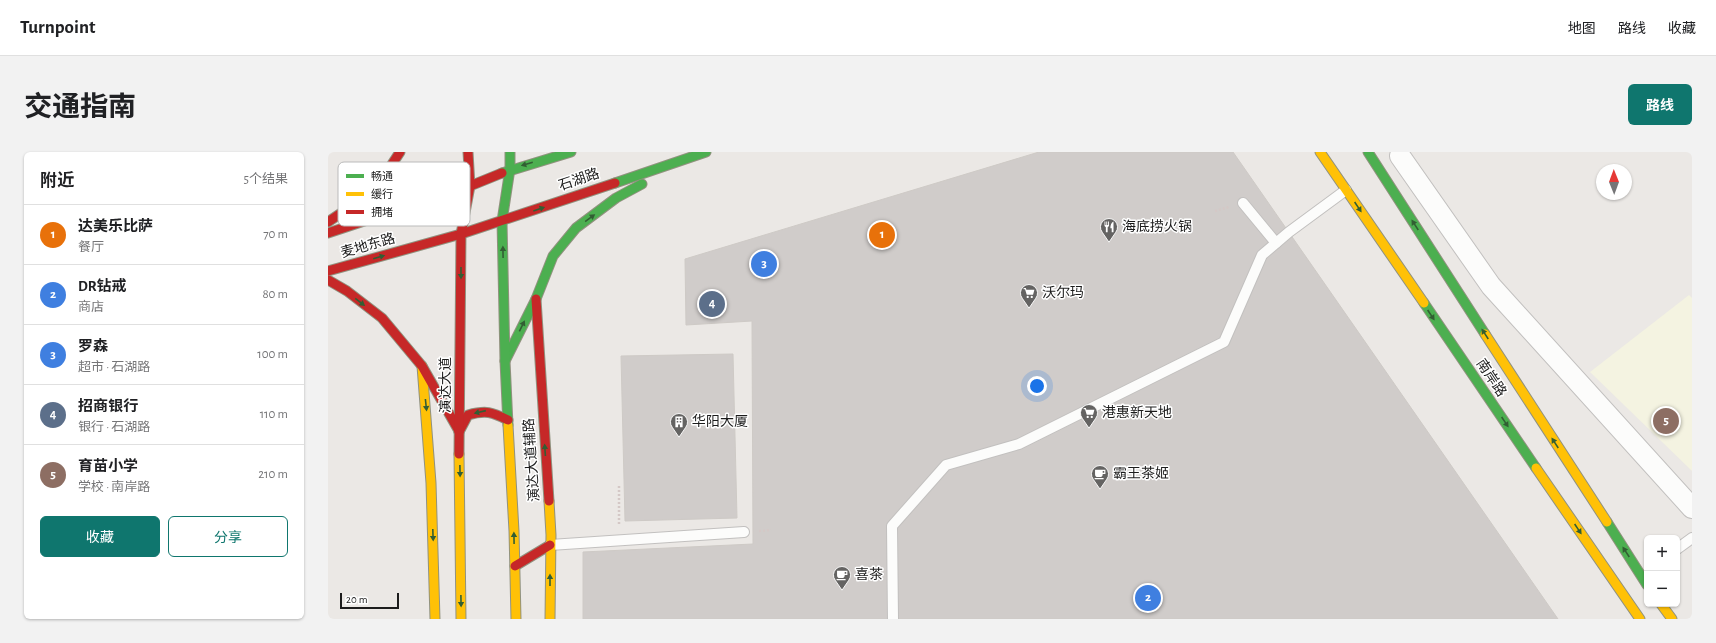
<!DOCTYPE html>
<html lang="zh">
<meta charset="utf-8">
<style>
body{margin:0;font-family:"Alegreya Sans","Noto Sans SC",sans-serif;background:#f2f2f2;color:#202124}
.controls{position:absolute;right:12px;bottom:12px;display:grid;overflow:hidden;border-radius:6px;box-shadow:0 1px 3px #0004}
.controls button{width:36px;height:36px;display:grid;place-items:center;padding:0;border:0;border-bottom:1px solid #e0e0e0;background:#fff;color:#202124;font:20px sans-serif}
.compass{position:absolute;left:1268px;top:12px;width:36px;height:36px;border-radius:50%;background:#fff;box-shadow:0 1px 3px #0004;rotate:359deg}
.scale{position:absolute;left:12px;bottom:10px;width:59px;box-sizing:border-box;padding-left:4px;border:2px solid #1c1c1c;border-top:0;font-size:11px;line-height:14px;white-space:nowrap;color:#1c1c1c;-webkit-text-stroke:3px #fff;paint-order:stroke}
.you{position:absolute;left:709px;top:234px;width:14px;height:14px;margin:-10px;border:3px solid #fff;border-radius:50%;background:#1a73e8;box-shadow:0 0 0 6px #1a73e833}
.badge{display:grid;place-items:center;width:26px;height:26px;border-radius:50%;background:#0f766e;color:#fff;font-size:13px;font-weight:700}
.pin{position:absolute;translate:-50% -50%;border:2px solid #fff;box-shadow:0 1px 4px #0006}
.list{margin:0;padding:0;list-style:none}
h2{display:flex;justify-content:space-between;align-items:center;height:52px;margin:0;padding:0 16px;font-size:17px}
h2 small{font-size:13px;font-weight:400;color:#757577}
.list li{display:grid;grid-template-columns:26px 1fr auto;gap:12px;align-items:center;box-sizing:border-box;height:60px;padding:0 16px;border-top:1px solid #e0e0e0}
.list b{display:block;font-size:15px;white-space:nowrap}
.list p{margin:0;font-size:13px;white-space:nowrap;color:#757577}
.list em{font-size:13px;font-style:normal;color:#757577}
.actions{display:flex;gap:8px;padding:12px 16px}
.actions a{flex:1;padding:9px 0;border:1px solid #0f766e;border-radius:6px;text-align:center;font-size:14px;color:#0f766e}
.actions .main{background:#0f766e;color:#fff}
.map{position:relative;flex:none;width:1364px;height:467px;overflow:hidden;border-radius:6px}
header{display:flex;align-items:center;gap:24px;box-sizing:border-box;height:56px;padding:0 20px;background:#fff;border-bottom:1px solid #e0e0e0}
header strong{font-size:19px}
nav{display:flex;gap:22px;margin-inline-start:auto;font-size:14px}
.intro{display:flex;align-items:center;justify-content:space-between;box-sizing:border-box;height:96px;padding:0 24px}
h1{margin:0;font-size:28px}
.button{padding:10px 18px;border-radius:6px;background:#0f766e;color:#fff;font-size:14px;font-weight:700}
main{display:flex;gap:24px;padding:0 24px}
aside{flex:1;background:#fff;border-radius:6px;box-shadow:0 1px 3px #0004}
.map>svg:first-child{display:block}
.education{fill:#f4f3e1}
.building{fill:#d0ccca;stroke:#cecac6}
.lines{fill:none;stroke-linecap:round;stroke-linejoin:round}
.lane-casing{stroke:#c2c0bf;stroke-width:12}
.street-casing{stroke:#c2c0bf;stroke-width:22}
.fast-casing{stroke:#91927f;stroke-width:11}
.slow-casing{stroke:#91927f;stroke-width:11}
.jam-casing{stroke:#91927f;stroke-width:11}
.path{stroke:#d4c8c6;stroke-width:2.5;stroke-dasharray:2 2;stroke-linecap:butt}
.lane{stroke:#fcfcfb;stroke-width:10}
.street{stroke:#fcfcfb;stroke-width:20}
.fast{stroke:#4caf50;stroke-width:9}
.slow{stroke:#ffc107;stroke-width:9}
.jam{stroke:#c62828;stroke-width:9}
.oneway{fill:#325e33}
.labels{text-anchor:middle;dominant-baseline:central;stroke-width:3;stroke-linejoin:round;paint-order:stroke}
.street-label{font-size:14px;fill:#1c1c1c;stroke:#fff}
.poi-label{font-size:14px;fill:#1c1c1c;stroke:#fff;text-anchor:start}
.key{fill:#fff;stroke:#bbb;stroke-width:1}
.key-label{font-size:11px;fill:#1c1c1c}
</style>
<header>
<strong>Turnpoint</strong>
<nav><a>地图</a><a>路线</a><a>收藏</a></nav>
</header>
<div class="intro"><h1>交通指南</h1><a class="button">路线</a></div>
<main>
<aside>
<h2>附近<small>5个结果</small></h2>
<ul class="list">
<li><span class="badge" style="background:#e8710a">1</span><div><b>达美乐比萨</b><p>餐厅</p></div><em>70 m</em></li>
<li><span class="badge" style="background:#3f7fe0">2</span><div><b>DR钻戒</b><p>商店</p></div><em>80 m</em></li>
<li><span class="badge" style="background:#3f7fe0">3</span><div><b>罗森</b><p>超市 · 石湖路</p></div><em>100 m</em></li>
<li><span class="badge" style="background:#5c6f8a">4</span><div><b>招商银行</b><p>银行 · 石湖路</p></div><em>110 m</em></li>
<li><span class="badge" style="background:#8d6e63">5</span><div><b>育苗小学</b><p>学校 · 南岸路</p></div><em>210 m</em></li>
</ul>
<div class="actions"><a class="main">收藏</a><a>分享</a></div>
</aside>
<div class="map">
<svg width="1364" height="467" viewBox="0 0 1364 467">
<rect width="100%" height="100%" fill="#ebe8e5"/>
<!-- education -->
<path class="education" d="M1361,143L1364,146V319L1262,220Z"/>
<!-- building -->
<g class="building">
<path d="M711,0H905L1230,467H255V400L425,392L424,169L358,173L357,107Z"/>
<path d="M405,202L409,366L297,369L293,204Z"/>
</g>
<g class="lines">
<defs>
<g id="lane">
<path d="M915,51L948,91"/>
<path d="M222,393L416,380"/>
<path d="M1349,397L1364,386"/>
<path d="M565,467L564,374L618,313L691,292L896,190L934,103L961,80L1018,38"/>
</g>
<path id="street" d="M1072,4L1163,134L1364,356"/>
<g id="fast">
<path d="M1040,0L1157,182"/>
<path d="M174,21L243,0"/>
<path d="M287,31L378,0"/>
<path d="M1096,151L1208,316"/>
<path d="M177,209L208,147L225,104L248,76L288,46L314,32"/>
<path d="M180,273L177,209L174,69L182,17V0"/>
<path d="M1279,370L1319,433"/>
</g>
<g id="slow">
<path d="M992,0L1096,151"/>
<path d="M1157,182L1279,370"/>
<path d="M94,214L103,331L107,467"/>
<path d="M180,273L186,379L188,467"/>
<path d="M131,302L133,467"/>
<path d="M1208,316L1312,467"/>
<path d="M221,349L223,383L222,467"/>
<path d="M1333,452L1344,467"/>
</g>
<g id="jam">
<path d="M0,70L31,49L57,23L72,0"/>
<path d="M0,81L142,34L174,21"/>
<path d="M0,119L133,82L287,31"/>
<path d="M0,128L19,139L54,166L94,214L131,279"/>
<path d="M208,147L221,349"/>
<path d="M131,280L140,263C158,258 164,260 180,268"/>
<path d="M131,302L133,82L142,34L140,0"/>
<path d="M187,414L222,393"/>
</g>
</defs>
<!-- lane casing -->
<use href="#lane" class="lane-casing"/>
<!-- street casing -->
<use href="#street" class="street-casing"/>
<!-- fast casing -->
<use href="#fast" class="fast-casing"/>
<!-- slow casing -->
<use href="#slow" class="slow-casing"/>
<!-- jam casing -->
<use href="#jam" class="jam-casing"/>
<!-- path -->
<g class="path">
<path d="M887,59L901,55"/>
<path d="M291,334V373"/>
<path d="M431,379L443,378"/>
</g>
<!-- lane -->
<use href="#lane" class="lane"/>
<!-- street -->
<use href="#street" class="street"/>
<!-- fast -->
<use href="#fast" class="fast"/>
<!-- slow -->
<use href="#slow" class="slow"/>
<!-- jam -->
<use href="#jam" class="jam"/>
</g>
<!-- one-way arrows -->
<defs><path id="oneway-solid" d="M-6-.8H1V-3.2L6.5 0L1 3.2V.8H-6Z"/></defs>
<g class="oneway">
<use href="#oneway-solid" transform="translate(199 12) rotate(164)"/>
<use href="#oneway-solid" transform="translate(1030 55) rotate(56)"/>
<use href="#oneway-solid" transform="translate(211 57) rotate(-19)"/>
<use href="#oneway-solid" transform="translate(262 66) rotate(-36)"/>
<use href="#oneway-solid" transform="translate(1087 73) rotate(-123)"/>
<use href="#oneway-solid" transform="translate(175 100) rotate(-91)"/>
<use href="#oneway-solid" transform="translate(51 105) rotate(-16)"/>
<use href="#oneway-solid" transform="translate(133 121) rotate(90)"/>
<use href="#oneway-solid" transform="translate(32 150) rotate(38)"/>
<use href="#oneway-solid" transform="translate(1103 163) rotate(56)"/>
<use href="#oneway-solid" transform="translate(194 174) rotate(-64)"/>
<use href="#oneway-solid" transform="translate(1157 182) rotate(-123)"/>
<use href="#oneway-solid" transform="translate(98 253) rotate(84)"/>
<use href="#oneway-solid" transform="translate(152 260) rotate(167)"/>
<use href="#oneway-solid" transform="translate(1177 270) rotate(56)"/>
<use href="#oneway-solid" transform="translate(1227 291) rotate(-123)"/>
<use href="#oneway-solid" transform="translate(217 298) rotate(-94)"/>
<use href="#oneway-solid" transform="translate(132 319) rotate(89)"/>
<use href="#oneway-solid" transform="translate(1250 377) rotate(56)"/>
<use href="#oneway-solid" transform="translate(105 383) rotate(88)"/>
<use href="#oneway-solid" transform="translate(186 386) rotate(-91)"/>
<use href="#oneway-solid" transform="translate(1298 400) rotate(-123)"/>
<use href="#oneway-solid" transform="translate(222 428) rotate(-90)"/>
<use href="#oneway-solid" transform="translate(133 449) rotate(89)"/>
</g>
<!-- icons -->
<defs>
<symbol id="restaurant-pin" viewBox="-11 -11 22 30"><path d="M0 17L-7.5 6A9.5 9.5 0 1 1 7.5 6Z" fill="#646362" stroke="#fff"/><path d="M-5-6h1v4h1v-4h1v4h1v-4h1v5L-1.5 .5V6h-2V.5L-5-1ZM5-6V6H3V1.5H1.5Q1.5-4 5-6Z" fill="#fff"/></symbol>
<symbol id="supermarket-pin" viewBox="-11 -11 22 30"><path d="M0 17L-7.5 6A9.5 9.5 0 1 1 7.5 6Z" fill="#646362" stroke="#fff"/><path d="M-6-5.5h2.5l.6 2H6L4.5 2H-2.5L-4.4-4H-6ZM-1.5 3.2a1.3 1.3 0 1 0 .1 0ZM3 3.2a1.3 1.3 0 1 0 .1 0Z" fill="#fff"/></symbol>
<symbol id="building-pin" viewBox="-11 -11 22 30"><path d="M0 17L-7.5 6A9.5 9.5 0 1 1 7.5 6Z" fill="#646362" stroke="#fff"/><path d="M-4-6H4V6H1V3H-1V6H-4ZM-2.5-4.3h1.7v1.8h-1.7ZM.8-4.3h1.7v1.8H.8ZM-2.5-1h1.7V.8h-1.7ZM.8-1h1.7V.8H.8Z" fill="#fff"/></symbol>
<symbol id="cafe-pin" viewBox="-11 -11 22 30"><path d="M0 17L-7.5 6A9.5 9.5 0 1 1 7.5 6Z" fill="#646362" stroke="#fff"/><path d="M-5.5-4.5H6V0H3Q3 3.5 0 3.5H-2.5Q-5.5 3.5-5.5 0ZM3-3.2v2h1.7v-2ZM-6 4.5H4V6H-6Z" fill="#fff"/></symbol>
</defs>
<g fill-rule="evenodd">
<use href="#restaurant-pin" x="771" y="65" width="20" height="27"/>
<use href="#supermarket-pin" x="691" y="131" width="20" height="27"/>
<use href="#supermarket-pin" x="751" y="251" width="20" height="27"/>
<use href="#building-pin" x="341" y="260" width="20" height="27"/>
<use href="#cafe-pin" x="762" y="312" width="20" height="27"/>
<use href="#cafe-pin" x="504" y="413" width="20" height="27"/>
</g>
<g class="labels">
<!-- street labels -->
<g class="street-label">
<text transform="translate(251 28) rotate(-19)">石湖路</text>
<text transform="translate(40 94) rotate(-16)">麦地东路</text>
<text transform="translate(1163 226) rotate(56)">南岸路</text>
<text transform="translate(118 233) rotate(-90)">演达大道</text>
<text transform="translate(204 308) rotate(-94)">演达大道辅路</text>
</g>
<!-- poi labels -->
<g class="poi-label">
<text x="794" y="75">海底捞火锅</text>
<text x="714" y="141">沃尔玛</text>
<text x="774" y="261">港惠新天地</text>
<text x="364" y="270">华阳大厦</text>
<text x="785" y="322">霸王茶姬</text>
<text x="527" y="423">喜茶</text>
</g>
</g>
<!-- legend -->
<rect x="10" y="10" width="132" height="64" rx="6" class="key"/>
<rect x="18" y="22" width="18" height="4" fill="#4caf50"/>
<rect x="18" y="40" width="18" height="4" fill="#ffc107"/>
<rect x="18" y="58" width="18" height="4" fill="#c62828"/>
<g class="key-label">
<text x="43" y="28">畅通</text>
<text x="43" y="46">缓行</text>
<text x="43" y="64">拥堵</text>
</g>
</svg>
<div class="controls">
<button>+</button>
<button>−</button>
</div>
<svg class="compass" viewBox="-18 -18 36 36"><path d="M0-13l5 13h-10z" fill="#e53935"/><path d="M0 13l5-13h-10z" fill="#757577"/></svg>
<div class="scale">20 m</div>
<div class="you"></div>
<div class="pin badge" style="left:554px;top:83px;background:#e8710a">1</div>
<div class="pin badge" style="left:820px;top:446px;background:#3f7fe0">2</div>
<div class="pin badge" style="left:436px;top:112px;background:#3f7fe0">3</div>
<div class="pin badge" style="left:384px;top:152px;background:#5c6f8a">4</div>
<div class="pin badge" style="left:1338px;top:269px;background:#8d6e63">5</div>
</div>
</main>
